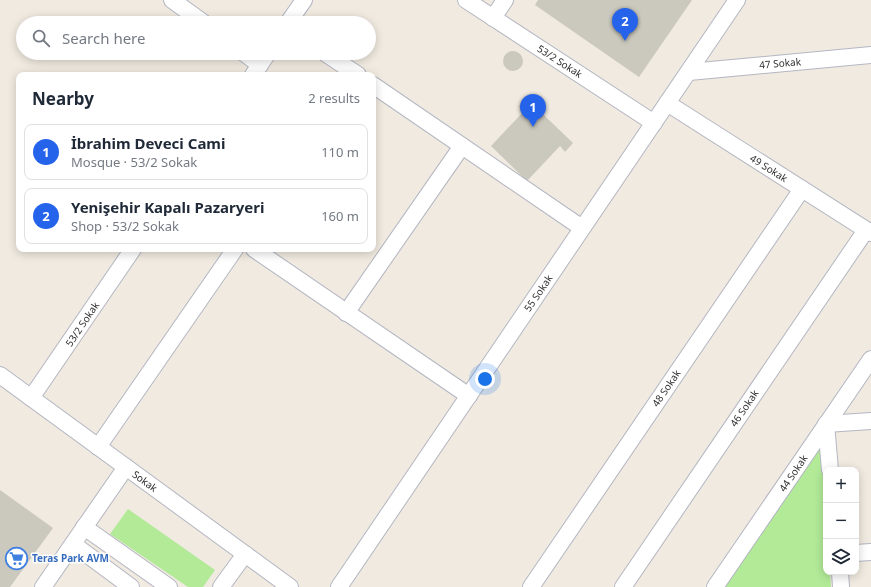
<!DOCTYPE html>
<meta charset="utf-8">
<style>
body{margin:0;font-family:"Noto Sans",sans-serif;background:#f2f2f3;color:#1f2937}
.controls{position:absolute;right:12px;bottom:12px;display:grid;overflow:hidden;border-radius:8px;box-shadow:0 2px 10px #0003}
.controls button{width:36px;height:36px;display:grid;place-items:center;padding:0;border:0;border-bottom:1px solid #e0e1e3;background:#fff;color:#1f2937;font:20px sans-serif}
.you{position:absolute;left:485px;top:379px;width:14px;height:14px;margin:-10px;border:3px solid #fff;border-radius:50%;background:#1a73e8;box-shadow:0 0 0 6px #1a73e833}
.badge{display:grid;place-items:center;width:26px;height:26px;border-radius:50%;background:#2563eb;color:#fff;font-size:13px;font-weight:700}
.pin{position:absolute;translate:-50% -33px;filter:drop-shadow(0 1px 2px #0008)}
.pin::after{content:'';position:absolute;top:21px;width:14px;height:12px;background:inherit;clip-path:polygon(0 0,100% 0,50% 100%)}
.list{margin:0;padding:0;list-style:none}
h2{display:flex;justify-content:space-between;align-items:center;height:52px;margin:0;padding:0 16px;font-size:17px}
h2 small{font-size:13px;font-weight:400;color:#747a83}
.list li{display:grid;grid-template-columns:26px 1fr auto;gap:12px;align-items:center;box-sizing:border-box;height:56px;margin:0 8px 8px;padding:0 8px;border:1px solid #e0e1e3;border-radius:8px}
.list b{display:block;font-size:15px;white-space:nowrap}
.list p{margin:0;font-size:13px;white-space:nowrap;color:#747a83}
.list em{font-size:13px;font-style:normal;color:#747a83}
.icon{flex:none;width:22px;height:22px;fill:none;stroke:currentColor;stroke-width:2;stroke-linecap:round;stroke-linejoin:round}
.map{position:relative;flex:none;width:871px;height:587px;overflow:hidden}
.search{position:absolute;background:#fff;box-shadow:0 2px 10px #0003;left:16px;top:16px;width:360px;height:44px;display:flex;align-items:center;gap:10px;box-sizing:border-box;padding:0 14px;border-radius:22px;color:#747a83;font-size:15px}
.panel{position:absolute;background:#fff;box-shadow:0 2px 10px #0003;left:16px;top:72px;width:360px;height:180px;border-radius:8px}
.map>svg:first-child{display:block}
.green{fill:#b2ea98}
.building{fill:#cbc8be}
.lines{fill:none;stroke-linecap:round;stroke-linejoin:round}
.minor-casing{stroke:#b4b6c2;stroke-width:18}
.minor{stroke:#fff;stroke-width:16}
.labels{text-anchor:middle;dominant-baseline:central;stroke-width:3;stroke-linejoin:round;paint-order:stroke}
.street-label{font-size:10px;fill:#2e2e2e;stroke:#fff}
.shop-label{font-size:10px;font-weight:bold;fill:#366cbe;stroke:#fff;text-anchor:start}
</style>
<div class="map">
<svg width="871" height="587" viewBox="0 0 871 587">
<rect width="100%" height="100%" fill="#f0eae0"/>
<!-- green -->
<g class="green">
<path d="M821,443L826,513V572H830L831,587H725Z"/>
<path d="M128,509L215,570L203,587H188L110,534Z"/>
</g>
<!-- building -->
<g class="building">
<path d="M538,0H692L639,77L535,5Z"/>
<circle cx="513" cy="61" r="10"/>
<path d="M526,98L573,143L565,152L560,146L527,181L491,146L524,111L519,106Z"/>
<path d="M0,490L53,528L10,587H0Z"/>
</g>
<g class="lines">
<defs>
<g id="minor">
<path d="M172,0L204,23"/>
<path d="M466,0L654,123"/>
<path d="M493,18L505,0"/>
<path d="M288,23L304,0"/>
<path d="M244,53L260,65"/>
<path d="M325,53L358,75"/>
<path d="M689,72L871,55"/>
<path d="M253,75L268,53"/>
<path d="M373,85L582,228"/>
<path d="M667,103L871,233"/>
<path d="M254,249L469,396"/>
<path d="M346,313L462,146"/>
<path d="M0,375L290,587"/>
<path d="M31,398L133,249"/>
<path d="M98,447L235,249"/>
<path d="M830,470L826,424L871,421"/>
<path d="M84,527L169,587"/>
<path d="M73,544L131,587"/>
<path d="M856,553L871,552"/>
<path d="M840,572L841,587"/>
<path d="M43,587L126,467"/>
<path d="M221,587L245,554"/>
<path d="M339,587L737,0"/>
<path d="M531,587L802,189"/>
<path d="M623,587L866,230"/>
<path d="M715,587L871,359"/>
</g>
</defs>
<!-- minor casing -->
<use href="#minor" class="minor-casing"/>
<!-- minor -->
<use href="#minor" class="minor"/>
</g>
<!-- icons -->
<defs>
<symbol id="supermarket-ring" viewBox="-11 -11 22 22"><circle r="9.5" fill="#fff" stroke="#3f7fe0" stroke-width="1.5"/><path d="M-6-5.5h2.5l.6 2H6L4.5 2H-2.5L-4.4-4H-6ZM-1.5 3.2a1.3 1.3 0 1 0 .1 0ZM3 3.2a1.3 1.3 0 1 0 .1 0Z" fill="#3f7fe0"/></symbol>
</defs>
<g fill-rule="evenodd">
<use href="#supermarket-ring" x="4" y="546" width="25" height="25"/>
</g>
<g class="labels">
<!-- street labels -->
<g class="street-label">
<text transform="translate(560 61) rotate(33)">53/2 Sokak</text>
<text transform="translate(780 63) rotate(-5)">47 Sokak</text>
<text transform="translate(769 168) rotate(32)">49 Sokak</text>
<text transform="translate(538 293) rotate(-56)">55 Sokak</text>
<text transform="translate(82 324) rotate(-56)">53/2 Sokak</text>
<text transform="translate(666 388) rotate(-56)">48 Sokak</text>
<text transform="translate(744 408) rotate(-56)">46 Sokak</text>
<text transform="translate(793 473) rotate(-56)">44 Sokak</text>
<text transform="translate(145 481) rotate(36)">Sokak</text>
</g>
<!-- shop labels -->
<g class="shop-label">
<text x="32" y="558">Teras Park AVM</text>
</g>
</g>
</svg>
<div class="controls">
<button>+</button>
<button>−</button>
<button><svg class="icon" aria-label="layers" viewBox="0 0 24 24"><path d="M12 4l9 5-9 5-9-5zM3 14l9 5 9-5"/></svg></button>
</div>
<div class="you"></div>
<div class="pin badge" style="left:533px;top:127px">1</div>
<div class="pin badge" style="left:625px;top:41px">2</div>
<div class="search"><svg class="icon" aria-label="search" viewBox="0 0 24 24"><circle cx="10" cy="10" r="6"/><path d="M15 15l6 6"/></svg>Search here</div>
<section class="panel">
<h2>Nearby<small>2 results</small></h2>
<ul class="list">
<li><span class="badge">1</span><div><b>İbrahim Deveci Cami</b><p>Mosque · 53/2 Sokak</p></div><em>110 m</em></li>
<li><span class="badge">2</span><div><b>Yenişehir Kapalı Pazaryeri</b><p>Shop · 53/2 Sokak</p></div><em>160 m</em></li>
</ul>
</section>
</div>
